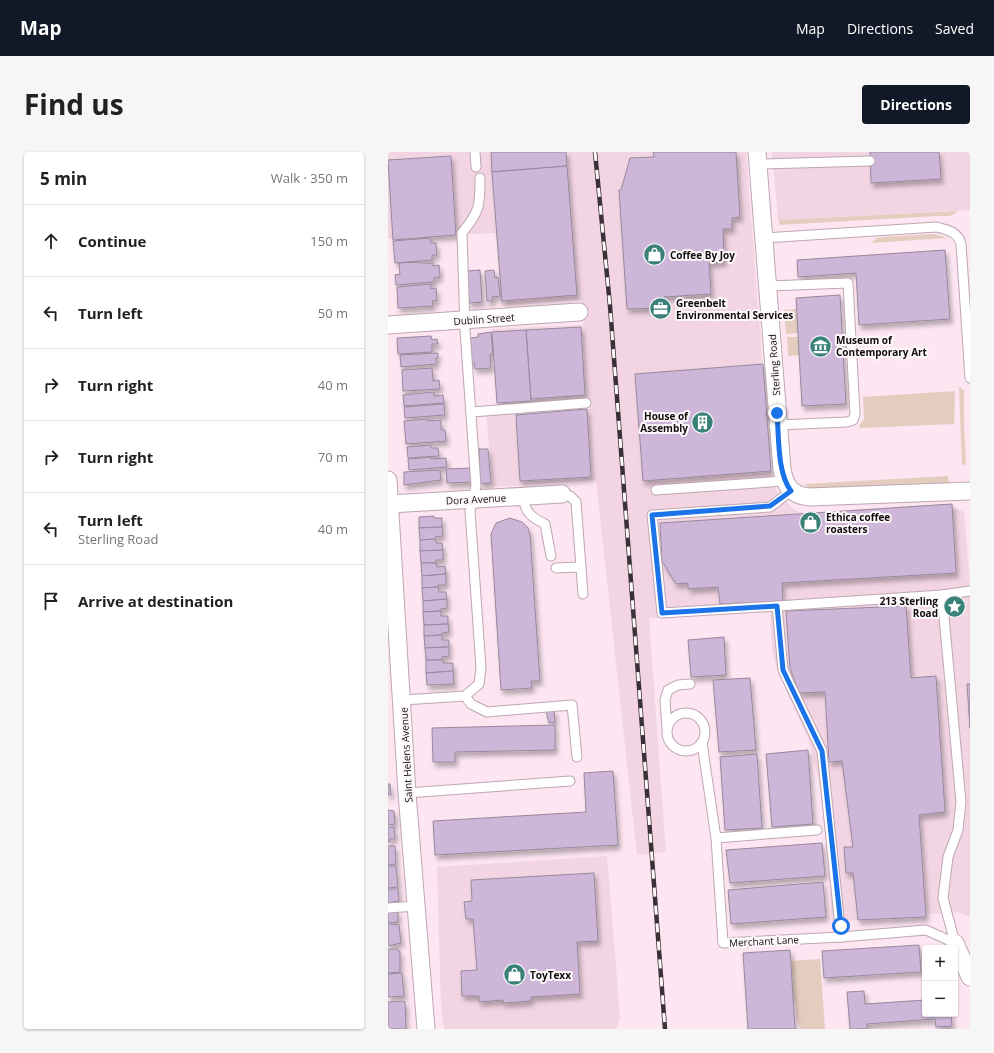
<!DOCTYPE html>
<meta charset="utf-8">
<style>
body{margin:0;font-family:"Open Sans",sans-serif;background:#f6f6f6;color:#202124}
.controls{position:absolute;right:12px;bottom:12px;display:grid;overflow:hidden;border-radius:4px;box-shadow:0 1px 3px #0004}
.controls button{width:36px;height:36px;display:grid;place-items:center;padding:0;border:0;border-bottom:1px solid #e0e0e0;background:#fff;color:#202124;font:20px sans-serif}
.stop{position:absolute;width:12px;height:12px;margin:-9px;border:3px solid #1a73e8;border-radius:50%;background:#fff}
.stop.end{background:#1a73e8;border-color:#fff;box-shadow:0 1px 4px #0008}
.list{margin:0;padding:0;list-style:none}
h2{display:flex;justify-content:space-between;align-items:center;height:52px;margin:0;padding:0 16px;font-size:17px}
h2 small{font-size:13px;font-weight:400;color:#757577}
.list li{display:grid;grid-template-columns:26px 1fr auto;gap:12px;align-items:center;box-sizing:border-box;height:72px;padding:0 16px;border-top:1px solid #e0e0e0}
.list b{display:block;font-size:15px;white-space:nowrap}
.list p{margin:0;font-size:13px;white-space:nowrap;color:#757577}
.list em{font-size:13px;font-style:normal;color:#757577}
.icon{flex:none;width:22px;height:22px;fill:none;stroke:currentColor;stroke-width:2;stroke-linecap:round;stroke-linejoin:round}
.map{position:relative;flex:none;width:582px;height:877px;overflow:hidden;border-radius:4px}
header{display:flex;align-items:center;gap:24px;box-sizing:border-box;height:56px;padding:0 20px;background:#111827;color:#fff}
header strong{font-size:19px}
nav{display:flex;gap:22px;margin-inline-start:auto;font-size:14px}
.intro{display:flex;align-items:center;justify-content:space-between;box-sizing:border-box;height:96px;padding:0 24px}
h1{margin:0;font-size:28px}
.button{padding:10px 18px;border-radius:4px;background:#111827;color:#fff;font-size:14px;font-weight:700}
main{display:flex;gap:24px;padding:0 24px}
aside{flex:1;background:#fff;border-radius:4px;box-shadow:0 1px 3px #0004}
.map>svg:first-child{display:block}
.built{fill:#f2d4e3}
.green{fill:#e4cdbf}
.building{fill:#cdb6d8;stroke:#968a9c;filter:url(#shadow)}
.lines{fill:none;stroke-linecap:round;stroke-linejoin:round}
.lane-casing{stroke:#bda7b2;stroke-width:11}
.street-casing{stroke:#bda7b2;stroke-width:19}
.lane{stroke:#fff;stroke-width:9}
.street{stroke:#fff;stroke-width:17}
.rail-casing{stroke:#3a3035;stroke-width:4.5}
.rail{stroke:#fdf9fb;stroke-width:3;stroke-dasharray:9;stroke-linecap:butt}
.route{stroke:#1a73e8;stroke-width:5}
.labels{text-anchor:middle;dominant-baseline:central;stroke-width:4;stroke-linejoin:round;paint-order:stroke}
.poi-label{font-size:10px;font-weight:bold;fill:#120b0e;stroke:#fdf9fb;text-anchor:start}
.street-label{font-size:10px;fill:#120b0e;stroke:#fdf9fb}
</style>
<header>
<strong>Map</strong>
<nav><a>Map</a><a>Directions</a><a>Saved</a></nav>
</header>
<div class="intro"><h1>Find us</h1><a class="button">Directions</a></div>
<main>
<aside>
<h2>5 min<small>Walk · 350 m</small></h2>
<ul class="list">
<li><svg class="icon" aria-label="ahead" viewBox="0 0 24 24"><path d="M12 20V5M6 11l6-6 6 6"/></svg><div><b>Continue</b></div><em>150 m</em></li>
<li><svg class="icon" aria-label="left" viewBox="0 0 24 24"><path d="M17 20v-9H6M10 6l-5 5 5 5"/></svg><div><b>Turn left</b></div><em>50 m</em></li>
<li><svg class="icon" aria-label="right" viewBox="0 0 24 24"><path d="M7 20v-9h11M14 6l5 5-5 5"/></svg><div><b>Turn right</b></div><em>40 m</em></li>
<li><svg class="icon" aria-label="right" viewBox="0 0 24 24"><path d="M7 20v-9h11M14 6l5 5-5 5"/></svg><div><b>Turn right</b></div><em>70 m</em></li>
<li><svg class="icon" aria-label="left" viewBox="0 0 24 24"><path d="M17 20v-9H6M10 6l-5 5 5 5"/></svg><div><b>Turn left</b><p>Sterling Road</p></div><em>40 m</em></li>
<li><svg class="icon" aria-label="arrive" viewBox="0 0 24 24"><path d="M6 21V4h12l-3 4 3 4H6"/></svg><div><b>Arrive at destination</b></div></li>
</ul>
</aside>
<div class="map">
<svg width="582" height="877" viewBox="0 0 582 877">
<defs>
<filter id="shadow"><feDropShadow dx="2.5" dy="4.5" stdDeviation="2" flood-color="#0004"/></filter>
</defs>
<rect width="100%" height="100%" fill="#fde5f1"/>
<!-- built -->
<g class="built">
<path d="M0,0H358L383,319L385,330L389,339L405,357L414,361L556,352L576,360L582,431V765L570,760L444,770L438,685L431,629L420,586L389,518L384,496L382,460L261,466L278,700L249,703L208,328L104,335L98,255L109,254L104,177L196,173L194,148L113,154L108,81L0,87Z"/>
<path d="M384,0H582V58L390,68Z"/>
<path d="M219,704L232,866L228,877H56L53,854L49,715Z"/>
</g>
<!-- green -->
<g class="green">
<path d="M571,59L562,64H549L391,73V68Z"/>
<path d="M546,82L560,86L483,91L489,86L495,85Z"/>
<path d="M409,157L410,181L398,182L396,158Z"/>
<path d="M399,185H410L411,203L400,204Z"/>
<path d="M571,234L576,239V274L578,312L574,313Z"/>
<path d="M567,239L566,272L472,276L471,274L476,267L475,245Z"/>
<path d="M560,324L561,332L424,338L416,332Z"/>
<path d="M432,807L437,877H413L409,868L407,850H405L403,809Z"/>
</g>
<!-- building -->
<g class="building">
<path d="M103,0H178L179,14L104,20Z"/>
<path d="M265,0H348L352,65L344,66V77H335L336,110L321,111L323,142L276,145L277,156L239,157L231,38H233L242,6L266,5Z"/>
<path d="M482,0H551L553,27L483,31Z"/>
<path d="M63,4L68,83L5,88L0,8Z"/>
<path d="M179,14L189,143L114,149L104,20Z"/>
<path d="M42,86L43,91H48L49,103H44V108L7,111L5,89Z"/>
<path d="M557,98L562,167L471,173L468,121L410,125L409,108Z"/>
<path d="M33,110V111H45V114L51,113L52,125L46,126V130L8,133L7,123L12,122L11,111Z"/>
<path d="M92,118L94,150L81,151L79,119Z"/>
<path d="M106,118L107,126L110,125L112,144L104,145L105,149H99L97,119Z"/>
<path d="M43,132V137L48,136L49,148L44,149L45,154L10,156L9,135Z"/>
<path d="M452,143L458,252L414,254L408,146Z"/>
<path d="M193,175L197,243L143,247L138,178Z"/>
<path d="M138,178L143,249L109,251L104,180Z"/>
<path d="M103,180L105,202H102L103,216L87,217L86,211H84L82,186L90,185V182Z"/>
<path d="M43,184L44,188L49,187L50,192H44V200L10,202L9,186Z"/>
<path d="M50,201V206H48V212L13,215L12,203Z"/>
<path d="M375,212L383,319L255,329L247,222Z"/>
<path d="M44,216L45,229L51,228L52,237L15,239L14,218Z"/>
<path d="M46,240V244L55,243L56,251L16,254L15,243Z"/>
<path d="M56,252L57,263L17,266L16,255Z"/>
<path d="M199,257L203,325L132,329L128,263Z"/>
<path d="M39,267V269L53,268V278H57L58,289L18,292L16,269Z"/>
<path d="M43,293V296H50L51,304L20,306L19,295Z"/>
<path d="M91,297H100L103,331L92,332Z"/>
<path d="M43,305V307L58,306L59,315L21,318L20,307Z"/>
<path d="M84,316L85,330L59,331L58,317Z"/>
<path d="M52,318L53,328L16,333V320Z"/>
<path d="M564,352L568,421L394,431L395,449L332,452L330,435L300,437V431L288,432L274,409L272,371Z"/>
<path d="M46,364V366H54V375L31,376V365Z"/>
<path d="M122,366L134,370L140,376L142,383L152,529H143L144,536L113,538L103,382L108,371Z"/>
<path d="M54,375L55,384L47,385V387L32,388L31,376Z"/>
<path d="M47,387L48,391H54L55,398L32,399V388Z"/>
<path d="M55,398V408H48V411H33L32,399Z"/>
<path d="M33,411H48L49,415L57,414L58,422L34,424Z"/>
<path d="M58,422V433H50V435L34,436V424Z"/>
<path d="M50,435L51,440H58L59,447L35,449L34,436Z"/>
<path d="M59,447V456L52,457L53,459L35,460V449Z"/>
<path d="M518,454L523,526L548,524L557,660L531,663L538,765L470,768L465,721H458L456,695H465L454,609L441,610L437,540L411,541L402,516L398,459Z"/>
<path d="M53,459V464H60V472L36,473L35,460Z"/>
<path d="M60,472L61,480L54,481V483L36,484V473Z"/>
<path d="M54,483V488H61V495L37,496L36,484Z"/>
<path d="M336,485L338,523L303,525L300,488Z"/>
<path d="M61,495V504L54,505L55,508H38L37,496Z"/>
<path d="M38,508H55V511H65V519L38,521Z"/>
<path d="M65,519L66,532L39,533L38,521Z"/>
<path d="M362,526L368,598L331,600L325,528Z"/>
<path d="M579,532H582V576Z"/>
<path d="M166,558L167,570L161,571L158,559Z"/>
<path d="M167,573V598L67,600V610H45L44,576Z"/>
<path d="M420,598L425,672L384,675L378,602Z"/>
<path d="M369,602L374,676L337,678L332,605Z"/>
<path d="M225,619L230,693L47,703L45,669L198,660L196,621Z"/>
<path d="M0,632H2L3,643H0Z"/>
<path d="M0,658L6,659L7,672L0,673Z"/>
<path d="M0,675H6L7,687H2V690H0Z"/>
<path d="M434,691L437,724L342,731L338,698Z"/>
<path d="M0,694H7L8,712L0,713Z"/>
<path d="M0,714H8L10,735L0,736Z"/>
<path d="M206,721L210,789L189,790L192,842L143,845V849L115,851V848L91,850V844H74L73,819L89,818L85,767H78L76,750L84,749L83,728Z"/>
<path d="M435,730L438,765L343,772L340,738Z"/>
<path d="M0,737H10L11,749L0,751Z"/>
<path d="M0,759H10V770L0,771Z"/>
<path d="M0,772L11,773L13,791L0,794Z"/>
<path d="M531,793L533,820L436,826L434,799Z"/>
<path d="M0,797H10V799H12V820L0,821Z"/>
<path d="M402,798L407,877H360L355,801Z"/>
<path d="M14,821L16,844L0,845V822Z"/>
<path d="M476,839L477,852L537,848V862H563L564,874L548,875L547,867L479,872V877H462L459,840Z"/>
<path d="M14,849L17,850L18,877H0V850Z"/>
</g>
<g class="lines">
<defs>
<g id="lane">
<path d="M87,0L88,15"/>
<path d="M370,12L482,9"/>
<path d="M376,86L549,75C560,78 570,80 573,92L582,226"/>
<path d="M380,134L460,131L467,262L465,268L459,270L390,273"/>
<path d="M84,260L198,251"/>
<path d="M268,338L396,329"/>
<path d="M174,342L182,344L188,350L195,442"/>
<path d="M135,344C137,361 143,365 157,372L163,404"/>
<path d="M168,416L193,415"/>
<path d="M554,443L573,650L570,678L560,705L555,746L567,791"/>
<path d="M389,454L274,461L264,363L382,355L403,339"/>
<path d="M77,544L91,532L93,516L82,359L88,334L77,178L74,81C92,59 92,54 92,26"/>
<path d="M15,548L77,544L83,552L99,560L184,553L189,605"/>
<circle cx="298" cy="580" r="19"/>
<path d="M279,576L277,548L280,538L290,533L302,532"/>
<path d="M314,591L328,686L335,791L453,785L538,778L567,791"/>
<path d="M19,641L182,629"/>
<path d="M328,686L429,678"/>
<path d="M0,756L29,754"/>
<path d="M453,785L434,599L395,518L389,454L554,443L582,439"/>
</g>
<g id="street">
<path d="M369,0L394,317C397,334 403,343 421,345L582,339"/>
<path d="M0,173L191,160"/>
<path d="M0,328L19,641L38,877"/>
<path d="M2,352L174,342"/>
<path d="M567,791L582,825"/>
</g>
</defs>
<!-- lane casing -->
<use href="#lane" class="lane-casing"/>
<!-- street casing -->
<use href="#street" class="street-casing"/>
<!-- lane -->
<use href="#lane" class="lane"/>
<!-- street -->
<use href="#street" class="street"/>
<defs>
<path id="rail" d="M207,0L222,154L277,877"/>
</defs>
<!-- rail casing -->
<use href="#rail" class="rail-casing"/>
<!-- rail -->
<use href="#rail" class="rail"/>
</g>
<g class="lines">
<!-- route -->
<path class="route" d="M389,261C391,284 389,321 403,339L382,354L264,363L274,461L389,454L395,518L434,599L453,774"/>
</g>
<!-- icons -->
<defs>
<symbol id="shop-disc" viewBox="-11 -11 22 22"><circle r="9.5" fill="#3a8179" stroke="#fdf9fb"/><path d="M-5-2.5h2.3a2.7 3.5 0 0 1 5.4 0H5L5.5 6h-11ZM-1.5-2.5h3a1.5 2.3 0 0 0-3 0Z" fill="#fff"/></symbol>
<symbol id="office-disc" viewBox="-11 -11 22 22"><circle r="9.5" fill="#3a8179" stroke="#fdf9fb"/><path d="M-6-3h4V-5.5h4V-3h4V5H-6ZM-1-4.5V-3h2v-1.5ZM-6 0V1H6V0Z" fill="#fff"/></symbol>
<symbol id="museum-disc" viewBox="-11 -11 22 22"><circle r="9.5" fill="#3a8179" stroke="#fdf9fb"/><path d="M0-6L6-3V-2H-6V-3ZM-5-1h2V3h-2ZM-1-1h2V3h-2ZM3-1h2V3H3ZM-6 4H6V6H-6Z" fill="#fff"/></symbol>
<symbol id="building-disc" viewBox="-11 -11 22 22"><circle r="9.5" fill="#3a8179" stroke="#fdf9fb"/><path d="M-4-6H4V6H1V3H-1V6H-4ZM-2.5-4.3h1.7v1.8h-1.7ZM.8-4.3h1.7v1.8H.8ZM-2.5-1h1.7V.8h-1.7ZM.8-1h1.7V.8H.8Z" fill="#fff"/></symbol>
<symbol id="sight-disc" viewBox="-11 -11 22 22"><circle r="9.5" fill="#3a8179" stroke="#fdf9fb"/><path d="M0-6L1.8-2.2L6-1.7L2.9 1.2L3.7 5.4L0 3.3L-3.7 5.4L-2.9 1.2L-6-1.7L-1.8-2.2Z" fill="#fff"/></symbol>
</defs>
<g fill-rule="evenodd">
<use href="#shop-disc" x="254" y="90" width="25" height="25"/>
<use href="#office-disc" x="260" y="144" width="25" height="25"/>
<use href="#museum-disc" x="420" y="182" width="25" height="25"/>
<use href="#building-disc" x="302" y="258" width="25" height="25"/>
<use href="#shop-disc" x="410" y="358" width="25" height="25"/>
<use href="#sight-disc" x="554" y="442" width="25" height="25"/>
<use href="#shop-disc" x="114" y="810" width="25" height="25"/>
</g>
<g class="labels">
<!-- poi labels -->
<g class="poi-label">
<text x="282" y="103">Coffee By Joy</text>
<text x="288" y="151">Greenbelt<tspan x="288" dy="12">Environmental Services</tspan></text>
<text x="448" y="188">Museum of<tspan x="448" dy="12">Contemporary Art</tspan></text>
<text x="300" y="264" text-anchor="end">House of<tspan x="300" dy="12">Assembly</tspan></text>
<text x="438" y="365">Ethica coffee<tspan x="438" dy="12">roasters</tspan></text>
<text x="550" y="449" text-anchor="end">213 Sterling<tspan x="550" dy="12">Road</tspan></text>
<text x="142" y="823">ToyTexx</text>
</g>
<!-- street labels -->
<g class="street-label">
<text transform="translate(96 167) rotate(-4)">Dublin Street</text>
<text transform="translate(386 213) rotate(-94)">Sterling Road</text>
<text transform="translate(88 347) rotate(-3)">Dora Avenue</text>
<text transform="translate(18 603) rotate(-93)">Saint Helens Avenue</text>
<text transform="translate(376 789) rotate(-3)">Merchant Lane</text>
</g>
</g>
</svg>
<div class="controls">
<button>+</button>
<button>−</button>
</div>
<div class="stop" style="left:453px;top:774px"></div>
<div class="stop end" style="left:389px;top:261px"></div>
</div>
</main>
